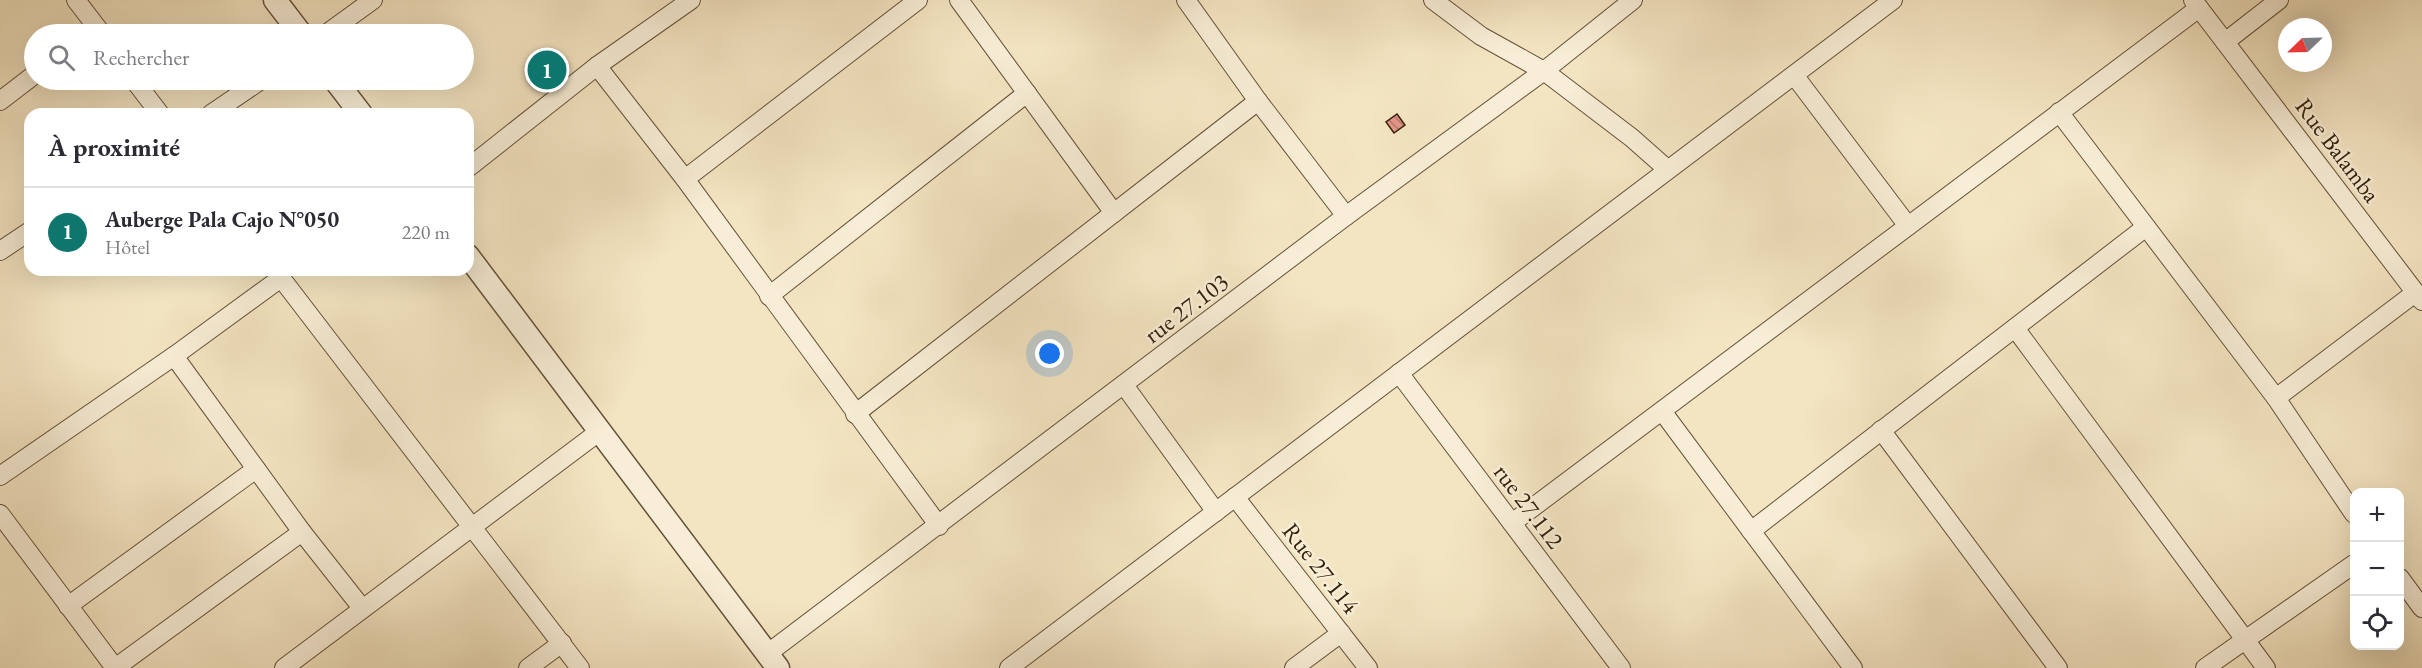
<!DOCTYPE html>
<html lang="fr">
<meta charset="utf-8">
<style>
body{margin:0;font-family:"EB Garamond",serif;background:#f2f2f3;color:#2b2b33}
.controls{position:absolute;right:18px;bottom:18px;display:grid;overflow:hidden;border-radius:12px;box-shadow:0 6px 24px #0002}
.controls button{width:54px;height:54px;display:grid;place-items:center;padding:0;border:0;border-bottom:2px solid #e1e1e2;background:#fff;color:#2b2b33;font:30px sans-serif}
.compass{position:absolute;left:2278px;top:18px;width:54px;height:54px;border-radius:50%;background:#fff;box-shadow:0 6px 24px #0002;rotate:247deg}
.you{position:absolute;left:1050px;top:354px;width:21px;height:21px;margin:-15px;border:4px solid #fff;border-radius:50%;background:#1a73e8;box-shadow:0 0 0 9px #1a73e833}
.badge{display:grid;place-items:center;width:39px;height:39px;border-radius:50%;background:#0f766e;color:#fff;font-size:20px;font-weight:700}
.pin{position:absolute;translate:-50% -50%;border:3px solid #fff;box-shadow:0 2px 6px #0006}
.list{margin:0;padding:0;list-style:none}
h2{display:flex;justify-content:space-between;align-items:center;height:78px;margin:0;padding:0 24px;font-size:26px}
h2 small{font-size:20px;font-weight:400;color:#7c7c81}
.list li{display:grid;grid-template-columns:39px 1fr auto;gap:18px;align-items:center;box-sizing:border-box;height:90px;padding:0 24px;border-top:2px solid #e1e1e2}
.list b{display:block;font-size:22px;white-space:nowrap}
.list p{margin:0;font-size:20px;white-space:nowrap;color:#7c7c81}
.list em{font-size:20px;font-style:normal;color:#7c7c81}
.icon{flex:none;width:33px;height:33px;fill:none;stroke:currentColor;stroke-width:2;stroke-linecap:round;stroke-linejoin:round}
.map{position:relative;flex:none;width:2422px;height:668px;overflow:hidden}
.search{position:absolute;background:#fff;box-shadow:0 6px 24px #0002;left:24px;top:24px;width:450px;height:66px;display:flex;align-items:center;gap:15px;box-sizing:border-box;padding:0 21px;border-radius:33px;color:#7c7c81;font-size:22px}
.panel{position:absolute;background:#fff;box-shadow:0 6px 24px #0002;left:24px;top:108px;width:450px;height:168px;border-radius:18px}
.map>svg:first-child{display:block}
.building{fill:url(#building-back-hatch);stroke:#35200a;stroke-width:1.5}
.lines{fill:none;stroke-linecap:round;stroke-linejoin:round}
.minor-casing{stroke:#655138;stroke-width:20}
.tertiary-casing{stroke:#655138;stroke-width:25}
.minor{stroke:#f8eed7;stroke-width:18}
.tertiary{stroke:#f8eed7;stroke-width:22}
.labels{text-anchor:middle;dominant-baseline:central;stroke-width:5;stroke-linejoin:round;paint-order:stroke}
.street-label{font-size:24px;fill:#35200a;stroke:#f8eed7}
</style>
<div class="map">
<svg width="2422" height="668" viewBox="0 0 2422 668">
<defs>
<pattern id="building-back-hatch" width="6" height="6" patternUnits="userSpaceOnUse" patternTransform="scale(1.5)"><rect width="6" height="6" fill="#e3958a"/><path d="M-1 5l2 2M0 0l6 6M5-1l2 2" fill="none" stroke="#b9796f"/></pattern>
</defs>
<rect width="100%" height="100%" fill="#f4e5c2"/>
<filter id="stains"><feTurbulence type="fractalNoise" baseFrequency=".00333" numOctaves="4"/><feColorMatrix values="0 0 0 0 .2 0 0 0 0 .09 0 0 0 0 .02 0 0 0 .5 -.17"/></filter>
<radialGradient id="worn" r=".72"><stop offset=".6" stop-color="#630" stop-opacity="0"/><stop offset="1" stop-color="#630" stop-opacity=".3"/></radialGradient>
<!-- building -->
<path class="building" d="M1397,114L1405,125L1394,133L1386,122Z"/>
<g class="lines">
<defs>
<g id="minor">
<path d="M76,0L102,34"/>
<path d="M959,0L1114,213"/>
<path d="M1186,0L1258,101L1346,216"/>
<path d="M1433,0L1481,36L1544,71L1632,138L1667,169"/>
<path d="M2193,0L2422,301"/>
<path d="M326,34L373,0"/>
<path d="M2225,42L2279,0"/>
<path d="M597,66L685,179L939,526"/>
<path d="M1794,75L1908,226"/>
<path d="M134,80L160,114"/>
<path d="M0,101L34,75"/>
<path d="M2059,112L2276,398L2354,514"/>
<path d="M211,114L261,80"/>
<path d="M468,168L597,66L691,0"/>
<path d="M685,179L918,0"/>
<path d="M0,251L30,231"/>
<path d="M275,270L580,668"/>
<path d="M769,296L1027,93"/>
<path d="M2015,328L2266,668"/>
<path d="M174,356L302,532L362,608"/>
<path d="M1399,373L1621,668"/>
<path d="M1124,385L1216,512"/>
<path d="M2276,398L2415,293"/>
<path d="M1662,411L1853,668"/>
<path d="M855,414L1258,101"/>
<path d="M1881,430L2058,668"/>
<path d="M0,476L174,356L281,278"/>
<path d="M1235,497L1368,668"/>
<path d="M0,514L115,668"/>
<path d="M1512,523L2199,8"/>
<path d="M1751,531L2146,227"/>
<path d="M2400,578L2422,608"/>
<path d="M68,606L256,469"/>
<path d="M767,654L1346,216L1544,71L1633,0"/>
<path d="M115,668L302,532"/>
<path d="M284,668L600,431"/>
<path d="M528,668L562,643"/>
<path d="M1009,668L1893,0"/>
<path d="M1294,668L1341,633"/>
<path d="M2205,668L2354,564"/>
</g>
<g id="tertiary">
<path d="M275,0L301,34"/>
<path d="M335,80L361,114"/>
<path d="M468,256L778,668"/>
</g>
</defs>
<!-- minor casing -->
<use href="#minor" class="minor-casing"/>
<!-- tertiary casing -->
<use href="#tertiary" class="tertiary-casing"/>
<!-- minor -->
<use href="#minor" class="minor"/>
<!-- tertiary -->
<use href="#tertiary" class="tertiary"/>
</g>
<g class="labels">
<!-- street labels -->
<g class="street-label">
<text transform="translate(2338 150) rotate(53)">Rue Balamba</text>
<text transform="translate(1186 308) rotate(-37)">rue 27.103</text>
<text transform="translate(1529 506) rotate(53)">rue 27.112</text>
<text transform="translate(1321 568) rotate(52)">Rue 27.114</text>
</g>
</g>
<rect width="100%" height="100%" filter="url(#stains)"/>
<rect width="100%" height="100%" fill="url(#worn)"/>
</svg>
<div class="controls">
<button>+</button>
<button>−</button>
<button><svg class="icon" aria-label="locate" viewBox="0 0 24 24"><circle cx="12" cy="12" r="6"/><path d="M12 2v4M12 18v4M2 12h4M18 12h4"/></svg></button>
</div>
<svg class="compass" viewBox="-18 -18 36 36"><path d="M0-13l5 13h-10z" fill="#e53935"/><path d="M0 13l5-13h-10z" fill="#7c7c81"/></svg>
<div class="you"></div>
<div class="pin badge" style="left:547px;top:70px">1</div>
<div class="search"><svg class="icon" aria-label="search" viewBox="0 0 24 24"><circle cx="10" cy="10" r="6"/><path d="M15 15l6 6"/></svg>Rechercher</div>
<section class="panel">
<h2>À proximité<small></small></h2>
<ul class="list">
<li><span class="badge">1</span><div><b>Auberge Pala Cajo N°050</b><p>Hôtel</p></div><em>220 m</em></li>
</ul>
</section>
</div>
